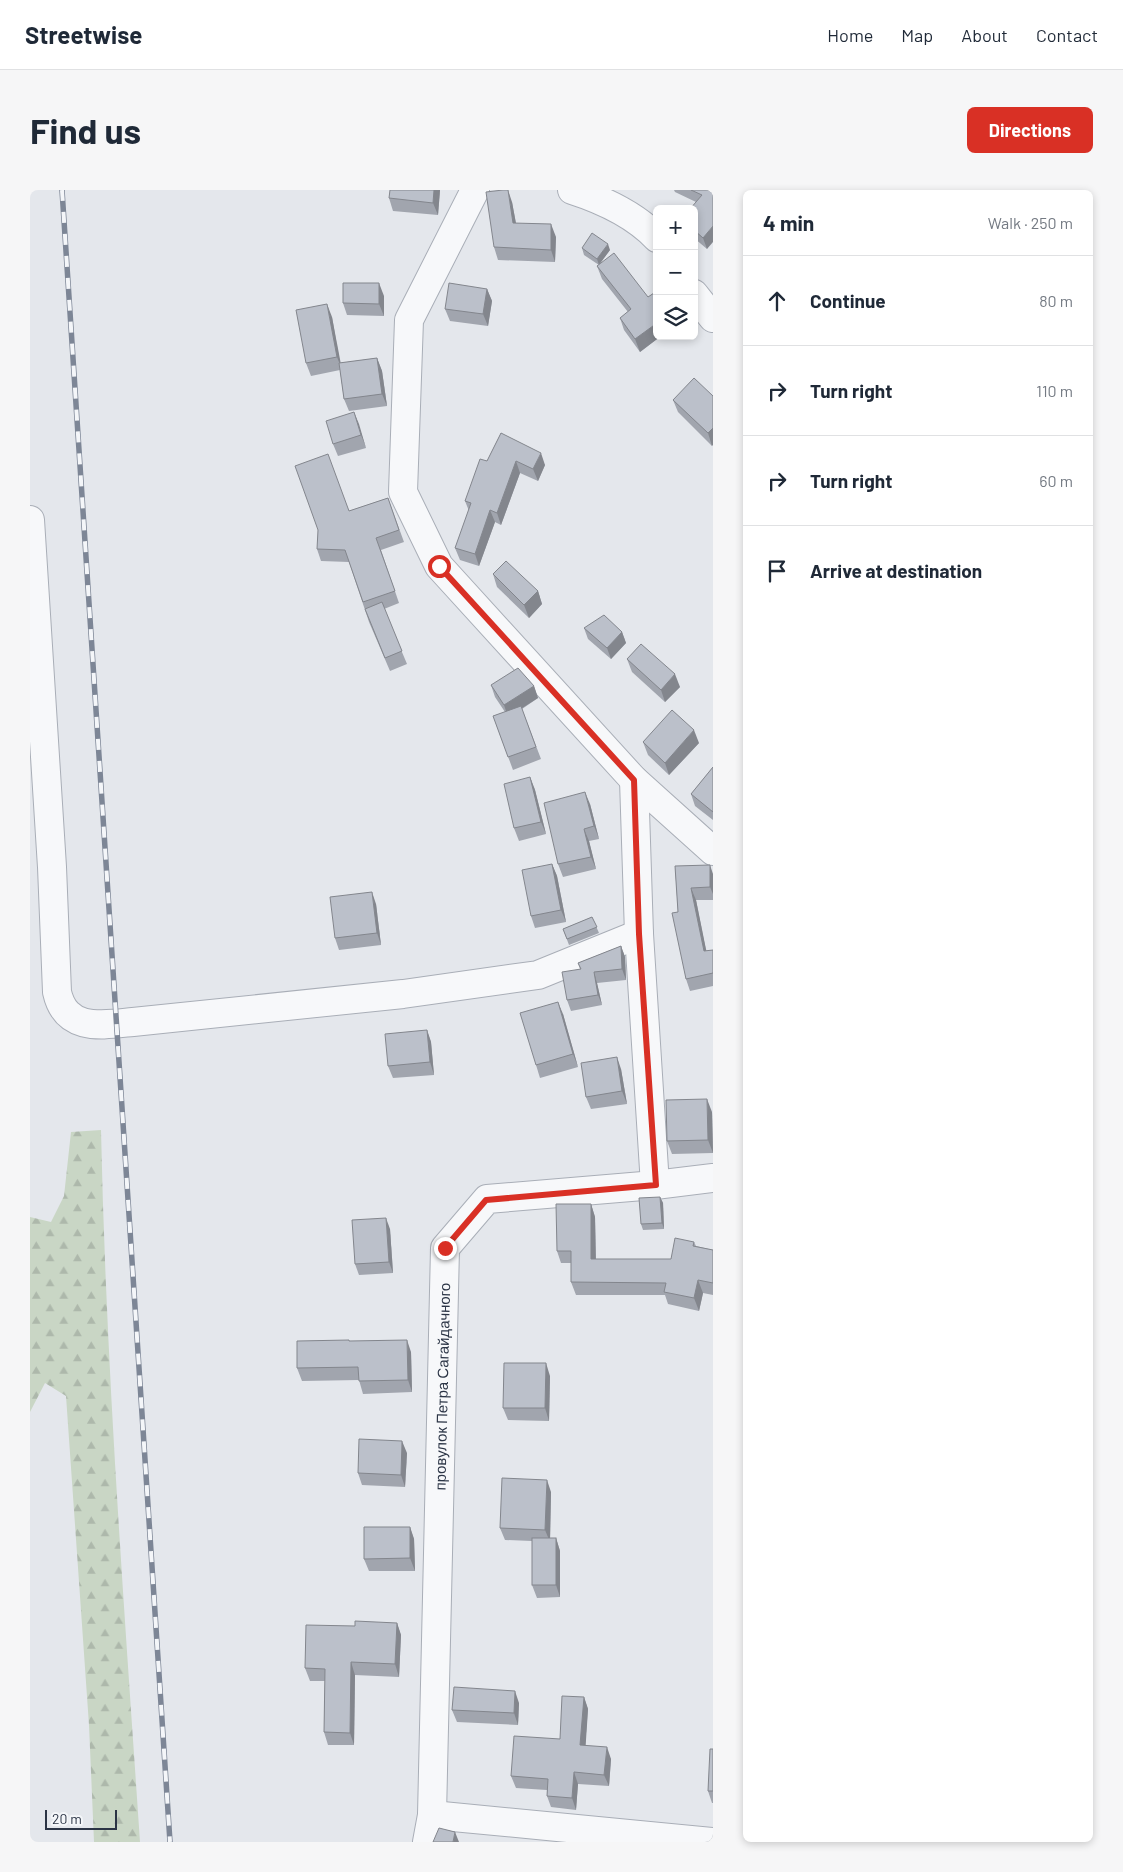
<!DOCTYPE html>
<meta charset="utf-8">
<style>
body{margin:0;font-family:Barlow,sans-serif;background:#f6f6f7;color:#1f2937}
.controls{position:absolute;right:15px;top:15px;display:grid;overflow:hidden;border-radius:8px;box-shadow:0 2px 8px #0003}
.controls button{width:45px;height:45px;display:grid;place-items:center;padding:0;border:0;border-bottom:1px solid #e0e1e3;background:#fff;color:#1f2937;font:25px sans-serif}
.scale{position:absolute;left:15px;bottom:12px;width:72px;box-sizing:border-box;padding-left:5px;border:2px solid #2b3445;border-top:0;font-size:14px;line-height:18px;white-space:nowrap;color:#2b3445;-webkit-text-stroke:4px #f4f6f9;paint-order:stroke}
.stop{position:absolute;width:15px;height:15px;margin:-11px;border:4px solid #d93025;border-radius:50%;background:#fff}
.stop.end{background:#d93025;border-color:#fff;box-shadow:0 1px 5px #0008}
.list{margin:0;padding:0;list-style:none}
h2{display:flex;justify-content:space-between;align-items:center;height:65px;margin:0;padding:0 20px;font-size:21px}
h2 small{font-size:16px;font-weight:400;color:#747a83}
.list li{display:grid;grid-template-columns:32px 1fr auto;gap:15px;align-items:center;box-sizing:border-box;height:90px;padding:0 20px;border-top:1px solid #e0e1e3}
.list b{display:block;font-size:19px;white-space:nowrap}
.list em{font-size:16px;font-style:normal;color:#747a83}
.icon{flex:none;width:28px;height:28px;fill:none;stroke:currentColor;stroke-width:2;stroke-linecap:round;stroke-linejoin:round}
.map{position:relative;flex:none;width:683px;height:1652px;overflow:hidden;border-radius:8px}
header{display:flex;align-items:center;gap:30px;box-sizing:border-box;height:70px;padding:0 25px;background:#fff;border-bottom:1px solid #e0e1e3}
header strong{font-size:24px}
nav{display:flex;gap:28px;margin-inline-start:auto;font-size:18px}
.intro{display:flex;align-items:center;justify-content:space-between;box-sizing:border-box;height:120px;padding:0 30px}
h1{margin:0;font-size:35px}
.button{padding:12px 22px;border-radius:8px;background:#d93025;color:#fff;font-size:18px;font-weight:700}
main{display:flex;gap:30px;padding:0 30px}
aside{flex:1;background:#fff;border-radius:8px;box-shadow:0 2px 8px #0003}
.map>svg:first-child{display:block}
.forest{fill:url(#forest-firs)}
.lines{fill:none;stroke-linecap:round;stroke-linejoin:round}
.minor-casing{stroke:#a9aeb7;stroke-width:30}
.minor{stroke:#f7f8fa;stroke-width:28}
.rail-casing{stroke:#7d8696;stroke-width:5.5}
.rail{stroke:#f4f6f9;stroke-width:4;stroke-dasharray:11;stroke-linecap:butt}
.wall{fill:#a1a5ae}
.shaded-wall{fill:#83868d}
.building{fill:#bbc0ca;stroke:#83868d}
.route{stroke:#d93025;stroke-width:6}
.labels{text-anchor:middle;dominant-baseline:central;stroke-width:5;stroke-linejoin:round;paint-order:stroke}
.street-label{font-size:15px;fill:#2b3445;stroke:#f4f6f9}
</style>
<header>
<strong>Streetwise</strong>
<nav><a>Home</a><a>Map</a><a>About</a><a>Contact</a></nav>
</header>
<div class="intro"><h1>Find us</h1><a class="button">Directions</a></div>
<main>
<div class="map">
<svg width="683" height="1652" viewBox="0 0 683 1652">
<defs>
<pattern id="forest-firs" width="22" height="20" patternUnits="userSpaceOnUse" patternTransform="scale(1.25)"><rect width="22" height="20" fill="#c9d6c5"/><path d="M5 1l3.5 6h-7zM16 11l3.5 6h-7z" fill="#adb8ab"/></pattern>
</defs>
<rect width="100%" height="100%" fill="#e4e7ec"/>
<!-- forest -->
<path class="forest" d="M71,940C76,1177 94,1415 110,1652H64L59,1535L36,1206L15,1193L0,1222V1027L21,1032L34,1006L41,942Z"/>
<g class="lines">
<defs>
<g id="minor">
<path d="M445,0L379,130L373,302L409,376L604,590L683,661"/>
<path d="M542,0C573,10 604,24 627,48"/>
<path d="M664,104L683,128"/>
<path d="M0,330L22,677L27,802C36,842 72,835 103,832L373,804L508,785L609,744"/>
<path d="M604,590L609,744L625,995"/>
<path d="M402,1625L683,1652"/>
<path id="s1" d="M397,1652L402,1625L415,1058L457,1009L625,995L683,988"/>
</g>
</defs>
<!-- minor casing -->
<use href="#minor" class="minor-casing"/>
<!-- minor -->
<use href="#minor" class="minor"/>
<defs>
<path id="rail" d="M32,0L140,1652"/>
</defs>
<!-- rail casing -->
<use href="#rail" class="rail-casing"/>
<!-- rail -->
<use href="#rail" class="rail"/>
</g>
<!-- wall -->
<g class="wall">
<path d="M410,0L408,25L363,21L359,8Z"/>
<path d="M644,0H683L677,59L664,48V19L666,12L645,2Z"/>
<path d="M482,12L486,33L526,47L525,72L468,70L464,57Z"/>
<path d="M552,58L580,60L570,73L627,146H631L610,162L594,140L590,128L598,122L572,89L567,76L569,75L554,65Z"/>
<path d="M457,99L462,111L458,136L420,131L415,119Z"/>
<path d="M354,106V126L317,125L313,113Z"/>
<path d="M302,127L310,173L347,168L352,181L357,216L319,221L314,209L310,180L281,186L276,173Z"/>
<path d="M683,206L682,256L648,222L643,210Z"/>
<path d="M324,222L336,258L308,266L303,254Z"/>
<path d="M471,243L515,275L508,291L490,283L471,335L465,332L449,376L430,370L425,358L439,321L435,311L457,271Z"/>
<path d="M358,308L374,352L351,360L369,413L354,419L377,474L360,481L339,432L319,372L291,371L287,359L319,321Z"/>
<path d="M463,384L508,401L512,414L499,428L467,397Z"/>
<path d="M554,438L592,442L596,453L581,469L558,449Z"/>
<path d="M597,469L650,497L635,512L602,482Z"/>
<path d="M461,495L504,496L508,508L492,519L511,569L483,580L463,526L475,522L465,507Z"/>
<path d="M613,552L669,553L639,585L618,565Z"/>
<path d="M683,577V630L665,616L661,604Z"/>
<path d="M500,587L505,600L516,644L489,651L484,638Z"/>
<path d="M560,614L569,649L559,651L566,679L533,687L528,674Z"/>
<path d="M522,674L527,686L536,732L505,738L501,726Z"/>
<path d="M645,676L683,684V710H666L676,761L683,760V796L660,801L656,789L648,722Z"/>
<path d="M346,714L351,755L309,760L305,748Z"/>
<path d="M562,727L569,743L539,755L533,739Z"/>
<path d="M591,756L595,767L596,790L567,793L572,815L541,821L537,810L550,779L548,773Z"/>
<path d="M533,824L548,877L510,888L506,875Z"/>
<path d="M397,840L401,852L404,885L363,888L358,876Z"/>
<path d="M591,879L597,914L561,919L556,907Z"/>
<path d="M682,922L683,963L642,964L637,951Z"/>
<path d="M630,1007L633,1013L634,1039L613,1040L611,1034Z"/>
<path d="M561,1014L565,1027L566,1069H641L664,1052L666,1056L683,1060V1105L673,1103L669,1121L638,1114L635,1105H546L541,1092V1073H531L527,1061Z"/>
<path d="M360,1039L363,1083L329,1085L325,1074Z"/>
<path d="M319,1150V1151L381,1162L382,1202L333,1204L329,1190L272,1191L267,1178Z"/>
<path d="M520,1186L519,1231L478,1230L473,1218Z"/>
<path d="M377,1263L375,1297L332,1295L328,1283Z"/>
<path d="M521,1302L520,1348H526L530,1361V1407L507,1408L502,1395V1351L475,1350L470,1338Z"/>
<path d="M380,1337L384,1349L385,1381H339L334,1369Z"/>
<path d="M367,1433L371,1445L369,1487L325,1485L324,1555H298L294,1542L295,1491H280L275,1478L325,1436Z"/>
<path d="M554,1507L558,1519L555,1555L581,1569L579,1596L548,1594L546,1620L521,1617L517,1606V1600L486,1598L481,1586L530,1549Z"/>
<path d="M489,1513L488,1535L427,1532L422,1520Z"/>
<path d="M683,1559V1613H682L678,1601Z"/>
</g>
<!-- shaded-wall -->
<g class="shaded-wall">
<path d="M404,0H410L408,25L403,13Z"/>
<path d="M478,0L482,12L488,45L483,33Z"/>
<path d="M521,34L526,47L525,72L521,60Z"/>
<path d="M683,36V52L677,59L673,48Z"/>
<path d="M578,54L580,60L569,75L567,69Z"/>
<path d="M349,93L354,106V126L349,114Z"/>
<path d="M457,99L462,111L458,136L453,124Z"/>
<path d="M297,114L302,127L312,180L307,167Z"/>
<path d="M627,133V146H631L610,162L605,149Z"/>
<path d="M347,168L352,181L357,216L352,204Z"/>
<path d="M324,222L329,234L336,258L331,245Z"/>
<path d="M683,238V255L682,256L678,243Z"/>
<path d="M511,263L515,275L508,291L503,279Z"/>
<path d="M486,271L490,283L471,335L467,323Z"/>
<path d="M460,320L465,332L449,376L445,364Z"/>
<path d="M508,401L512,414L499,428L494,415Z"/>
<path d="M592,442L596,453L581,469L577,458Z"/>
<path d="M645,484L650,497L635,512L631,500Z"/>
<path d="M504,496L508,508L478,527L474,515Z"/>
<path d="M664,540L669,553L639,585L635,573Z"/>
<path d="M500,587L505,600L516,644L511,632Z"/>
<path d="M555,602L560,614L569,649L564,636Z"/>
<path d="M554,639L559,651L566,679L561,667Z"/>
<path d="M522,674L527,686L536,732L531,720Z"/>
<path d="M680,675L683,684V704L680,697Z"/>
<path d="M661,698L666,710L679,774L674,761Z"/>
<path d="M342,702L346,714L351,755L347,743Z"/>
<path d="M591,756L595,767L596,790L592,779Z"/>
<path d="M564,782L567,793L572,815L568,805Z"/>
<path d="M528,812L533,824L548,877L543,864Z"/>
<path d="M397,840L401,852L404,885L400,872Z"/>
<path d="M587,867L591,879L597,914L592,901Z"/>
<path d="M677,909L682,922L683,963L678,950Z"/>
<path d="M630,1007L633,1013L634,1039L632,1033Z"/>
<path d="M561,1014L565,1027L566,1082L561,1069Z"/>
<path d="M356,1028L360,1039L363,1083L359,1072Z"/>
<path d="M668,1090L673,1103L669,1121L664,1108Z"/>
<path d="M377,1150L381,1162L382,1202L378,1190Z"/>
<path d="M516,1173L520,1186L519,1231L515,1218Z"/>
<path d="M372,1251L377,1263L375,1297L371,1285Z"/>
<path d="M517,1290L521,1302L520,1352L515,1340Z"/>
<path d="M380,1337L384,1349L385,1381L380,1368Z"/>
<path d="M526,1348L530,1361V1407L526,1395Z"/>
<path d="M367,1433L371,1445L369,1487L365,1474Z"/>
<path d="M321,1472L325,1485L324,1555L320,1543Z"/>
<path d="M485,1501L489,1513L488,1535L484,1523Z"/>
<path d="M554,1507L558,1519L555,1566L550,1555Z"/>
<path d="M577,1557L581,1569L579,1596L574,1585Z"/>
<path d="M544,1582L548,1594L546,1620L542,1608Z"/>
<path d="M425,1642L429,1652H423Z"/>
</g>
<!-- building -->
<g class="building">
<path d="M360,0H404L403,13L359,8Z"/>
<path d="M473,0H478L483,33L521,34V60L464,57L456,2Z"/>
<path d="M661,0H683V36L673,48L664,40V19H660L672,5Z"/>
<path d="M562,43L578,54L567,69L552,58Z"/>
<path d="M584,63L618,107L627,101V133L605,149L590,128L601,119L567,76Z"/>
<path d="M313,93H349V114L313,113Z"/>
<path d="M419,93L457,99L453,124L415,119Z"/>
<path d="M297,114L307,167L276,173L266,120Z"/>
<path d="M347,168L352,204L314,209L309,173Z"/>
<path d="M664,188L683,206V238L678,243L643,210Z"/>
<path d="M324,222L331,245L303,254L296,231Z"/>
<path d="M471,243L511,263L503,279L486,271L467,323L460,320L445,364L425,358L441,313L435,311L450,269L457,271Z"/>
<path d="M298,264L319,321L358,308L369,340L346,348L365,401L333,412L315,360L287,359L288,340L265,276Z"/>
<path d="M476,371L508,401L494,415L463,384Z"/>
<path d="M352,412L372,461L355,468L335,419Z"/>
<path d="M574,425L592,442L577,458L554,438Z"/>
<path d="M611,454L645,484L631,500L597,469Z"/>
<path d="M488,478L504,496L474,515L461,495Z"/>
<path d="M491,516L506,557L478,567L463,526Z"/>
<path d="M642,520L664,540L635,573L613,552Z"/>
<path d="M683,577V622L661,604Z"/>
<path d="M500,587L511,632L484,638L474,594Z"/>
<path d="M555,602L564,636L554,639L561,667L528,674L514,613Z"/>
<path d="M522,674L531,720L501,726L492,680Z"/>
<path d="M680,675V697L661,698L674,761L683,760V783L656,789L642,723L648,722L645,676Z"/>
<path d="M342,702L347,743L305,748L300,707Z"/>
<path d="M562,727L567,737L537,749L533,739Z"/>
<path d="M591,756L592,779L564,782L568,805L537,810L532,782L551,779L548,773Z"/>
<path d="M528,812L543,864L506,875L490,823Z"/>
<path d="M397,840L400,872L358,876L355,844Z"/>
<path d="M587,867L592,901L556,907L551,873Z"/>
<path d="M677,909L678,950L637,951L636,910Z"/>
<path d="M630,1007L632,1033L611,1034L609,1008Z"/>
<path d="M526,1014H561V1069H641L645,1048L664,1052L663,1056L683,1060V1093L668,1090L664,1108L634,1102L636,1093L541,1092V1061H527Z"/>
<path d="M356,1028L359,1072L325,1074L322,1030Z"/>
<path d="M319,1150V1151L377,1150L378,1190L329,1191L328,1177L267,1178V1151Z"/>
<path d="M474,1173H516L515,1218H473Z"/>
<path d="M329,1249L372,1251L371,1285L328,1283Z"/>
<path d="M472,1288L517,1290L515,1340L470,1338Z"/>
<path d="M334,1337H380V1368L334,1369Z"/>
<rect x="502" y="1348" width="24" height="47"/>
<path d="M325,1431L367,1433L365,1474L321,1472L320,1543L294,1542L295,1479L275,1478L276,1435L325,1436Z"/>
<path d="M424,1497L485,1501L484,1523L422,1520Z"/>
<path d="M532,1506L554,1507L550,1555L577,1557L574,1585L544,1582L542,1608L517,1606L518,1589L481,1586L484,1546L530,1549Z"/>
<path d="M680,1559H683V1601H678Z"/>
<path d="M409,1638L425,1642L423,1652H403Z"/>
</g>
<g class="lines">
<!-- route -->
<path class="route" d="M409,376L604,590L609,744L626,995L456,1010L415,1058"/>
</g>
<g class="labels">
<!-- street labels -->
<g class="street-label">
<text stroke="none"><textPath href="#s1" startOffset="456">провулок Петра Сагайдачного</textPath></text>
</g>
</g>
</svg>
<div class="controls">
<button>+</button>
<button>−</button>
<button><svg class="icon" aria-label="layers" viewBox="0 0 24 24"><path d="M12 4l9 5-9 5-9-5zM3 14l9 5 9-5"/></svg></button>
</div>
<div class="scale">20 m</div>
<div class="stop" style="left:409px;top:376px"></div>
<div class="stop end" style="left:415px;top:1058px"></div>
</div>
<aside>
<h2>4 min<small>Walk · 250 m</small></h2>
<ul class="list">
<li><svg class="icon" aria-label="ahead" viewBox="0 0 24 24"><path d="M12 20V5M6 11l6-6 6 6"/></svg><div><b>Continue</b></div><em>80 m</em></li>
<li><svg class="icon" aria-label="right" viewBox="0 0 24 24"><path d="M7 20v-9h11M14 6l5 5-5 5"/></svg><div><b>Turn right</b></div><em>110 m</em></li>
<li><svg class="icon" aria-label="right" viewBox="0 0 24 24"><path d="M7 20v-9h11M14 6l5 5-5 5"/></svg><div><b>Turn right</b></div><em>60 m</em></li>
<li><svg class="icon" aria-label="arrive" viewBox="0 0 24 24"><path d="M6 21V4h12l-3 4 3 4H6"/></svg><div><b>Arrive at destination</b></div></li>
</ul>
</aside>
</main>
